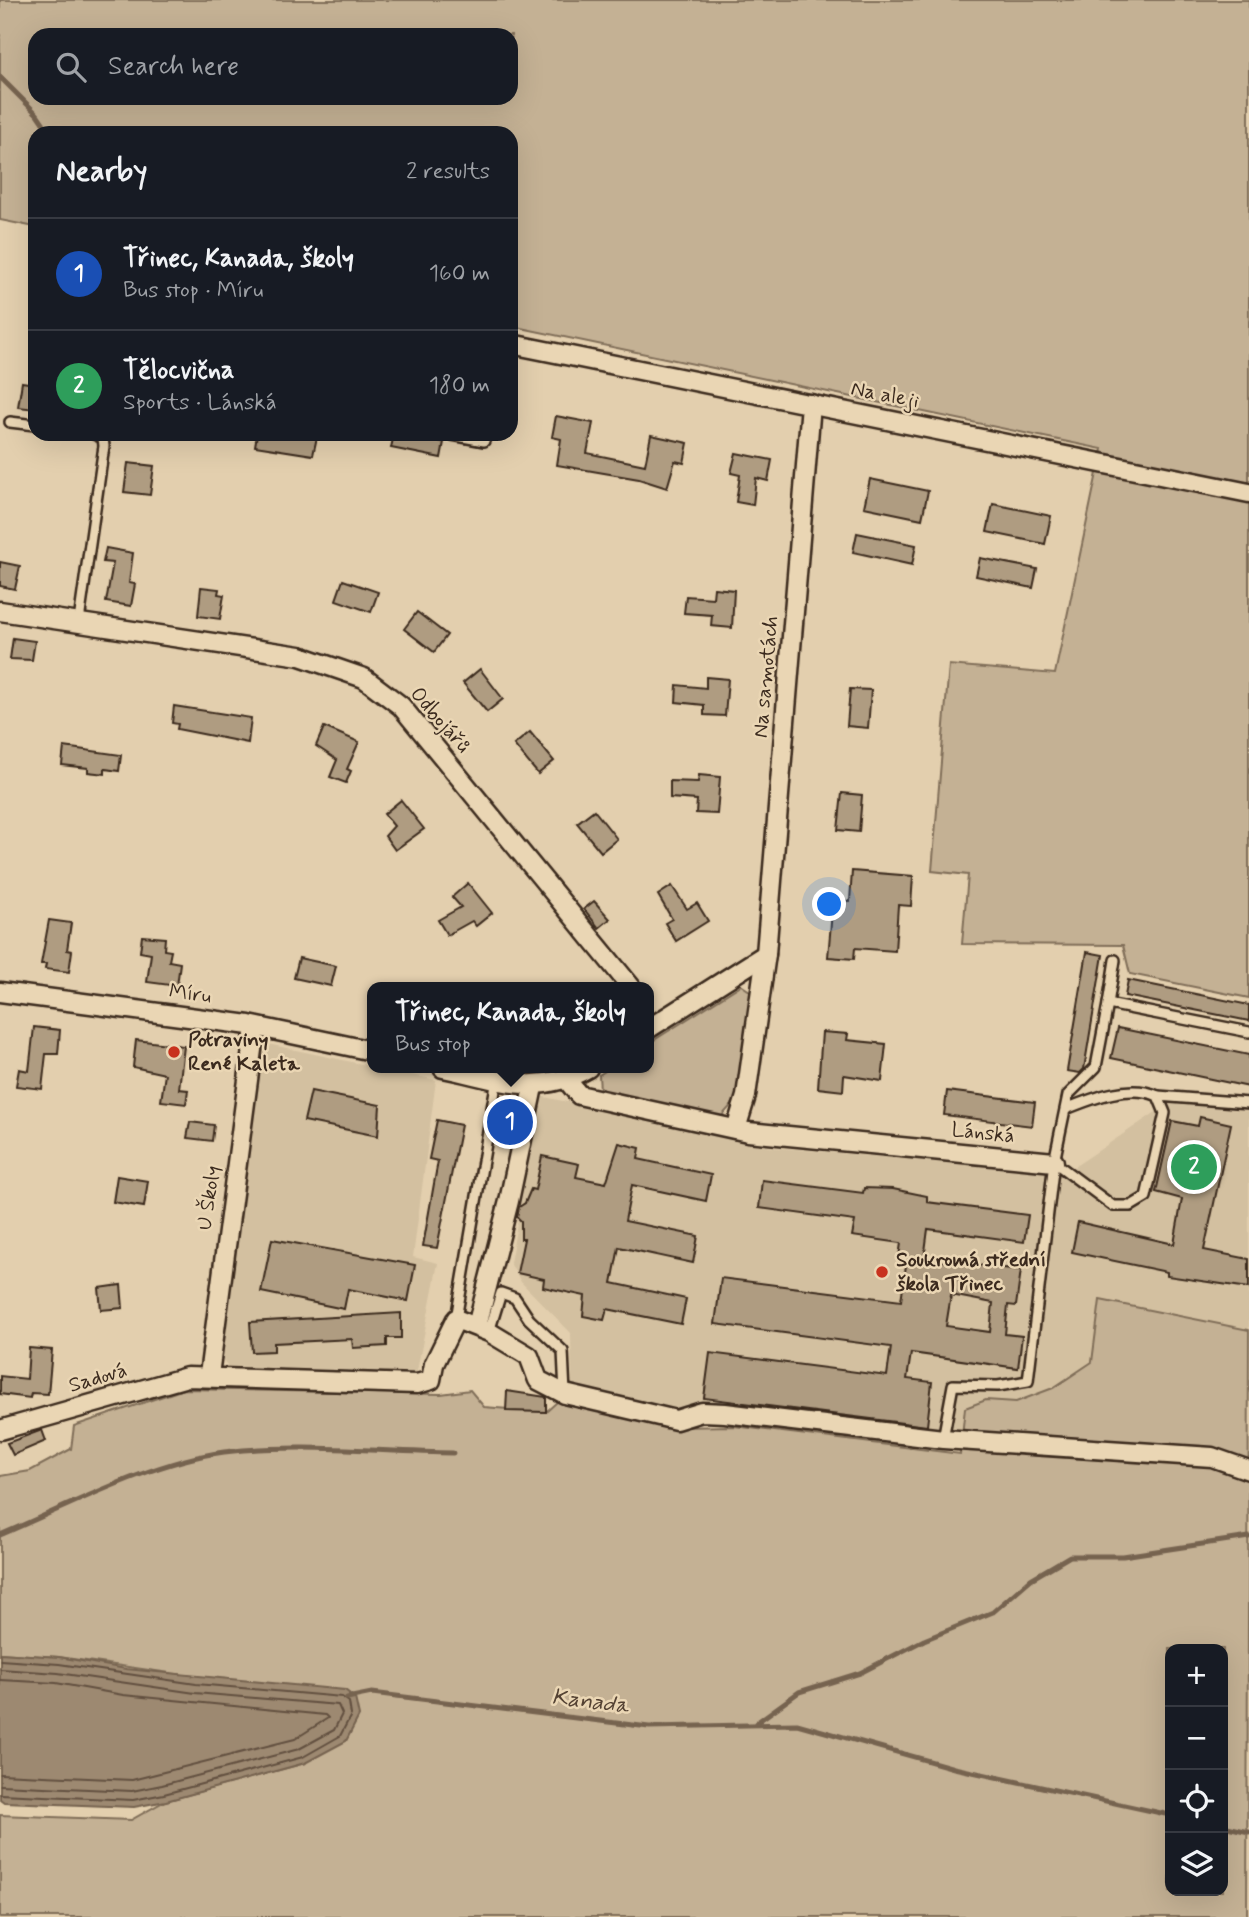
<!DOCTYPE html>
<meta charset="utf-8">
<style>
body{margin:0;font-family:Mynerve,sans-serif;background:#20242c;color:#f1f3f6}
.controls{position:absolute;right:21px;bottom:21px;display:grid;overflow:hidden;border-radius:14px;box-shadow:0 7px 28px #0002}
.controls button{width:63px;height:63px;display:grid;place-items:center;padding:0;border:0;border-bottom:2px solid #363941;background:#171b24;color:#f1f3f6;font:35px sans-serif}
.you{position:absolute;left:830px;top:905px;width:24px;height:24px;margin:-18px;border:5px solid #fff;border-radius:50%;background:#1a73e8;box-shadow:0 0 0 10px #1a73e833}
.badge{display:grid;place-items:center;width:46px;height:46px;border-radius:50%;background:#c8321e;color:#fff;font-size:23px;font-weight:700}
.pin{position:absolute;translate:-50% -50%;border:4px solid #fff;box-shadow:0 2px 7px #0006}
.popup{position:absolute;left:367px;top:982px;width:287px;height:91px;box-sizing:border-box;display:grid;place-content:center;border-radius:14px;background:#171b24;filter:drop-shadow(0 2px 5px #0005);font-size:23px;white-space:nowrap;color:#9ea1a6}
.popup b{font-size:26px;color:#f1f3f6}
.popup::after{content:'';position:absolute;left:50%;top:100%;margin-left:-14px;border:14px solid transparent;border-top-color:#171b24}
.list{margin:0;padding:0;list-style:none}
h2{display:flex;justify-content:space-between;align-items:center;height:91px;margin:0;padding:0 28px;font-size:30px}
h2 small{font-size:23px;font-weight:400;color:#9ea1a6}
.list li{display:grid;grid-template-columns:46px 1fr auto;gap:21px;align-items:center;box-sizing:border-box;height:112px;padding:0 28px;border-top:2px solid #363941}
.list b{display:block;font-size:26px;white-space:nowrap}
.list p{margin:0;font-size:23px;white-space:nowrap;color:#9ea1a6}
.list em{font-size:23px;font-style:normal;color:#9ea1a6}
.icon{flex:none;width:38px;height:38px;fill:none;stroke:currentColor;stroke-width:2;stroke-linecap:round;stroke-linejoin:round}
.map{position:relative;flex:none;width:1249px;height:1917px;overflow:hidden}
.search{position:absolute;background:#171b24;box-shadow:0 7px 28px #0002;left:28px;top:28px;width:490px;height:77px;display:flex;align-items:center;gap:18px;box-sizing:border-box;padding:0 24px;border-radius:21px;color:#9ea1a6;font-size:26px}
.panel{position:absolute;background:#171b24;box-shadow:0 7px 28px #0002;left:28px;top:126px;width:490px;height:315px;border-radius:21px}
.map>svg:first-child{display:block}
.built{fill:#d3c0a0}
.green{fill:#c4b194;stroke:#806e59;stroke-width:2;fill-rule:evenodd}
.water{fill:#9d8971;stroke:#766350;stroke-width:2}
.lines{fill:none;stroke-linecap:round;stroke-linejoin:round}
.shore{stroke:#62503f;stroke-width:2}
.stream{stroke:#766350;stroke-width:5}
.building{fill:#af9c81;stroke:#3b2a1e;stroke-width:2;fill-rule:evenodd}
.service-casing{stroke:#3b2a1e;stroke-width:14}
.minor-casing{stroke:#3b2a1e;stroke-width:23}
.service{stroke:#ead6b4;stroke-width:9}
.minor{stroke:#ead6b4;stroke-width:18}
.poi-dot{fill:#c8321e;stroke:#ead6b4;stroke-width:2.5}
.labels{text-anchor:middle;dominant-baseline:central;stroke-width:5;stroke-linejoin:round;paint-order:stroke}
.street-label{font-size:21px;fill:#3b2a1e;stroke:#ead6b4}
.poi-label{font-size:21px;font-weight:bold;fill:#3b2a1e;stroke:#ead6b4;text-anchor:start}
.water-label{font-size:23px;font-style:italic;fill:#544233;stroke:#ead6b4}
</style>
<div class="map">
<svg width="1249" height="1917" viewBox="0 0 1249 1917">
<rect width="100%" height="100%" fill="#e3cfae"/>
<filter id="ink" filterUnits="userSpaceOnUse"><feTurbulence type="fractalNoise" baseFrequency=".0143" numOctaves="2"/><feDisplacementMap in="SourceGraphic" scale="14" xChannelSelector="R" yChannelSelector="G"/><feConvolveMatrix kernelMatrix="1 2 1 2 8 2 1 2 1" color-interpolation-filters="sRGB"/></filter>
<g filter="url(#ink)">
<!-- built -->
<g class="built">
<path d="M263,1043L436,1080L413,1257L438,1263L416,1376L229,1368L218,1353L256,1047Z"/>
<path d="M540,1096L770,1147L1065,1173L1174,1100L1249,1111V1330L1100,1300L1092,1362L1053,1388L1016,1402L986,1400L963,1437L702,1403L674,1413L572,1389L571,1333L521,1282L510,1263Z"/>
</g>
<!-- green -->
<g class="green">
<path d="M0,0H1249V998L1130,974L1123,945L962,944L968,875L932,871L949,665L1055,674L1102,449L511,326V133H35V227L0,220ZM35,35H511V98H35Z"/>
<path d="M741,985L757,996L741,1094L721,1117L600,1090L599,1075L610,1068H648V1044Z"/>
<path d="M1100,1300L1249,1330L1247,1917H0V1815L131,1820L165,1801L305,1763L197,1677L59,1657L0,1653V1476L30,1471L71,1449L74,1426L184,1389L441,1394L470,1390L484,1407L546,1412L558,1401L677,1427L734,1426L960,1454L965,1408L986,1400L1016,1402L1053,1388L1092,1362ZM1170,1649H1223V1891H1170Z"/>
</g>
<!-- water -->
<path class="water" d="M0,1653L59,1657L126,1669L345,1690L355,1698L359,1716L346,1741L305,1763L166,1801L134,1807L4,1802L0,1799Z"/>
<g class="lines">
<!-- shore -->
<g class="shore">
<path d="M0,1660L59,1664L196,1684L342,1697L349,1702L351,1715L340,1736L303,1757L164,1794L133,1800L0,1794"/>
<path d="M0,1669L58,1673L195,1693L338,1705L342,1714L334,1730L299,1749L162,1785L132,1791L0,1785"/>
<path d="M0,1680L56,1683L123,1695L325,1715L328,1718L295,1739L132,1780L0,1774"/>
</g>
<!-- stream -->
<g class="stream">
<path d="M0,77L37,114L50,133"/>
<path d="M0,1535C69,1506 150,1462 224,1452C300,1443 377,1452 453,1453"/>
<path d="M347,1698L372,1693L649,1727L797,1724L954,1768L1170,1815"/>
<path d="M756,1723L799,1692L860,1673L924,1640L993,1612L1031,1579L1070,1556H1123L1249,1537"/>
<path d="M1223,1826L1249,1832"/>
</g>
</g>
<!-- building -->
<g class="building">
<path d="M22,382L35,384V409L18,407Z"/>
<path d="M556,416L593,423L587,453L645,465L651,435L688,443L684,463L675,461L667,488L639,479L557,465L561,439L552,437Z"/>
<path d="M257,434L317,437L313,455L255,446Z"/>
<path d="M394,434L444,442L441,458L391,448Z"/>
<path d="M736,453L772,460L768,481L756,478L753,505L736,502L740,475L731,473Z"/>
<path d="M128,463L154,466L150,495L124,492Z"/>
<path d="M870,479L928,491L922,519L864,507Z"/>
<path d="M993,504L1051,516L1045,544L987,532Z"/>
<path d="M857,533L916,545L912,565L853,552Z"/>
<path d="M106,548L133,553L129,583L135,584L131,606L106,602L113,563L103,562Z"/>
<path d="M980,558L1037,569L1033,588L976,576Z"/>
<path d="M0,562L20,566L15,589L0,586Z"/>
<path d="M343,580L378,592L371,612L336,600Z"/>
<path d="M201,587L219,589L218,594L224,595L220,619L198,616Z"/>
<path d="M714,588L734,590L732,628L711,626L712,615L684,613L686,596L713,598Z"/>
<path d="M417,612L447,635L434,652L404,629Z"/>
<path d="M13,638L35,641L32,660L10,659Z"/>
<path d="M480,669L503,699L487,712L463,683Z"/>
<path d="M706,677L728,679L725,716L704,715V705L676,702L677,685L706,688Z"/>
<path d="M850,689L871,690L868,728L847,726Z"/>
<path d="M174,706L251,718L248,743L177,729L178,724L172,723Z"/>
<path d="M324,727L359,742L347,769L351,771L346,783L330,777L337,760L316,746Z"/>
<path d="M530,732L554,761L538,774L514,745Z"/>
<path d="M64,747L121,755L119,771L105,769V774L88,772V768L62,765Z"/>
<path d="M699,775L720,777L717,814L696,813L697,800L670,798V781L698,782Z"/>
<path d="M842,793L862,795L859,832L838,830Z"/>
<path d="M401,800L424,829L395,850L385,836L394,826L384,814Z"/>
<path d="M594,810L617,839L601,852L577,823Z"/>
<path d="M852,871L913,876L911,906L898,905L895,951L855,948L854,959L828,957L833,900L850,901Z"/>
<path d="M468,883L492,913L476,926L472,921L447,935L438,920L461,907L452,897Z"/>
<path d="M672,886L687,909L697,903L708,921L676,941L665,923L672,919L658,895Z"/>
<path d="M594,901L610,919L599,928L584,909Z"/>
<path d="M49,920L71,923L67,950L72,951L69,972L45,969L46,964H41Z"/>
<path d="M142,936L165,938L164,950L171,951L169,961L180,963L177,986L147,982L151,954L140,952Z"/>
<path d="M1087,952L1103,955L1084,1069L1080,1073L1067,1071Z"/>
<path d="M299,958L336,966L331,986L294,978Z"/>
<path d="M1128,980L1249,1005V1021L1125,996Z"/>
<path d="M34,1027L60,1030L58,1054H46L42,1089L16,1086L19,1069L29,1071Z"/>
<path d="M1118,1028L1249,1055V1087L1111,1058Z"/>
<path d="M822,1032L848,1034L847,1040L886,1044L882,1081L844,1075L843,1091L818,1088Z"/>
<path d="M136,1040L184,1046L179,1089L188,1090L186,1104L161,1101L165,1074L133,1067Z"/>
<path d="M311,1091L380,1105L378,1136L304,1121Z"/>
<path d="M947,1091L1035,1102L1032,1126L944,1115Z"/>
<path d="M1200,1117L1231,1124L1204,1250L1249,1259V1288L1167,1276V1272L1072,1252L1078,1222L1174,1244L1182,1199L1156,1192L1172,1121L1198,1126Z"/>
<path d="M437,1120L461,1125L437,1248L423,1246L438,1161L429,1159Z"/>
<path d="M190,1122L214,1125L212,1141L187,1138Z"/>
<path d="M619,1143L640,1148L638,1159L711,1175L706,1201L632,1185L625,1221L698,1236L693,1263L619,1247L612,1283L686,1299L681,1324L607,1309L604,1320L583,1316L585,1296L543,1287L544,1279L517,1273L524,1239H521V1221L517,1217L519,1207L525,1203L531,1189L535,1190L542,1156L579,1164L576,1177L606,1183Z"/>
<path d="M117,1176L148,1181L144,1207L113,1202Z"/>
<path d="M762,1180L863,1193L864,1188L893,1189L927,1196V1202L1028,1215L1024,1242L928,1229L924,1259L1021,1270L1016,1306L1008,1305L1005,1334L1022,1336L1018,1368L911,1353L907,1379L932,1382L927,1426L704,1398L710,1353L887,1376L891,1347L715,1324L721,1278L901,1301L907,1258L899,1257L901,1243L852,1236L855,1221L759,1208ZM951,1295L993,1303L990,1332L946,1326Z"/>
<path d="M272,1239L415,1265L408,1301L348,1289L344,1309L261,1292Z"/>
<path d="M121,1285L123,1308L101,1310L99,1288Z"/>
<path d="M401,1313V1338H387V1346L353,1348L352,1339L274,1343V1351L252,1352L250,1322Z"/>
<path d="M29,1348L52,1350L48,1394L31,1393L30,1398L0,1394V1376L27,1379Z"/>
<path d="M507,1391L546,1397V1412L506,1411Z"/>
<path d="M42,1430L46,1441L13,1455L7,1443Z"/>
</g>
<g class="lines">
<defs>
<g id="service">
<path d="M10,422L35,425"/>
<path d="M447,434L484,441L486,434"/>
<path d="M79,621L104,446L103,438L94,434"/>
<path d="M1108,1004L1115,960"/>
<path d="M1158,1096L1249,1103"/>
<path d="M1054,1162L1113,1206H1131L1146,1197L1165,1113L1158,1096C1130,1083 1093,1098 1066,1109"/>
<path d="M456,1319L497,1079"/>
<path d="M489,1332L501,1293L515,1298L529,1319L563,1351L565,1394"/>
<path d="M943,1439L953,1385L998,1386L1028,1381L1054,1162L1068,1095L1096,1067L1108,1004L1249,1032"/>
</g>
<g id="minor">
<path d="M511,344L1249,493"/>
<path d="M0,611L300,656L364,678L401,706L631,987"/>
<path d="M0,992L249,1025L372,1051"/>
<path d="M648,1029L766,954"/>
<path d="M443,1068C499,1079 535,1098 588,1068"/>
<path d="M567,1080L579,1095L748,1132L1054,1162"/>
<path d="M736,1129L746,1096L766,954L811,404"/>
<path d="M477,1326L509,1201L533,1087"/>
<path d="M209,1375L255,1027"/>
<path d="M0,1430L187,1377L417,1384L431,1380L434,1364L456,1319L489,1332L529,1356L538,1380L565,1394L676,1420L702,1412L725,1413L943,1439L1212,1457L1249,1470"/>
</g>
</defs>
<!-- service casing -->
<use href="#service" class="service-casing"/>
<!-- minor casing -->
<use href="#minor" class="minor-casing"/>
<!-- service -->
<use href="#service" class="service"/>
<!-- minor -->
<use href="#minor" class="minor"/>
</g>
</g>
<!-- markers -->
<g class="poi-dot">
<circle cx="174" cy="1052" r="7"/>
<circle cx="882" cy="1272" r="7"/>
</g>
<g class="labels">
<!-- street labels -->
<g class="street-label">
<text transform="translate(885 395) rotate(11)">Na aleji</text>
<text transform="translate(766 677) rotate(-85)">Na samotách</text>
<text transform="translate(440 720) rotate(49)">Odbojářů</text>
<text transform="translate(190 994) rotate(7)">Míru</text>
<text transform="translate(983 1133) rotate(6)">Lánská</text>
<text transform="translate(209 1198) rotate(-82)">U Školy</text>
<text transform="translate(98 1378) rotate(-16)">Sadová</text>
</g>
<!-- poi labels -->
<g class="poi-label">
<text x="188" y="1040">Potraviny<tspan x="188" dy="24">René Kaleta</tspan></text>
<text x="896" y="1260">Soukromá střední<tspan x="896" dy="24">škola Třinec</tspan></text>
</g>
<!-- water labels -->
<g class="water-label">
<text transform="translate(590 1702) rotate(7)">Kanada</text>
</g>
</g>
</svg>
<div class="controls">
<button>+</button>
<button>−</button>
<button><svg class="icon" aria-label="locate" viewBox="0 0 24 24"><circle cx="12" cy="12" r="6"/><path d="M12 2v4M12 18v4M2 12h4M18 12h4"/></svg></button>
<button><svg class="icon" aria-label="layers" viewBox="0 0 24 24"><path d="M12 4l9 5-9 5-9-5zM3 14l9 5 9-5"/></svg></button>
</div>
<div class="you"></div>
<div class="pin badge" style="left:510px;top:1122px;background:#1a4fb4">1</div>
<div class="popup"><b>Třinec, Kanada, školy</b>Bus stop</div>
<div class="pin badge" style="left:1194px;top:1167px;background:#2e9e5b">2</div>
<div class="search"><svg class="icon" aria-label="search" viewBox="0 0 24 24"><circle cx="10" cy="10" r="6"/><path d="M15 15l6 6"/></svg>Search here</div>
<section class="panel">
<h2>Nearby<small>2 results</small></h2>
<ul class="list">
<li><span class="badge" style="background:#1a4fb4">1</span><div><b>Třinec, Kanada, školy</b><p>Bus stop · Míru</p></div><em>160 m</em></li>
<li><span class="badge" style="background:#2e9e5b">2</span><div><b>Tělocvična</b><p>Sports · Lánská</p></div><em>180 m</em></li>
</ul>
</section>
</div>
